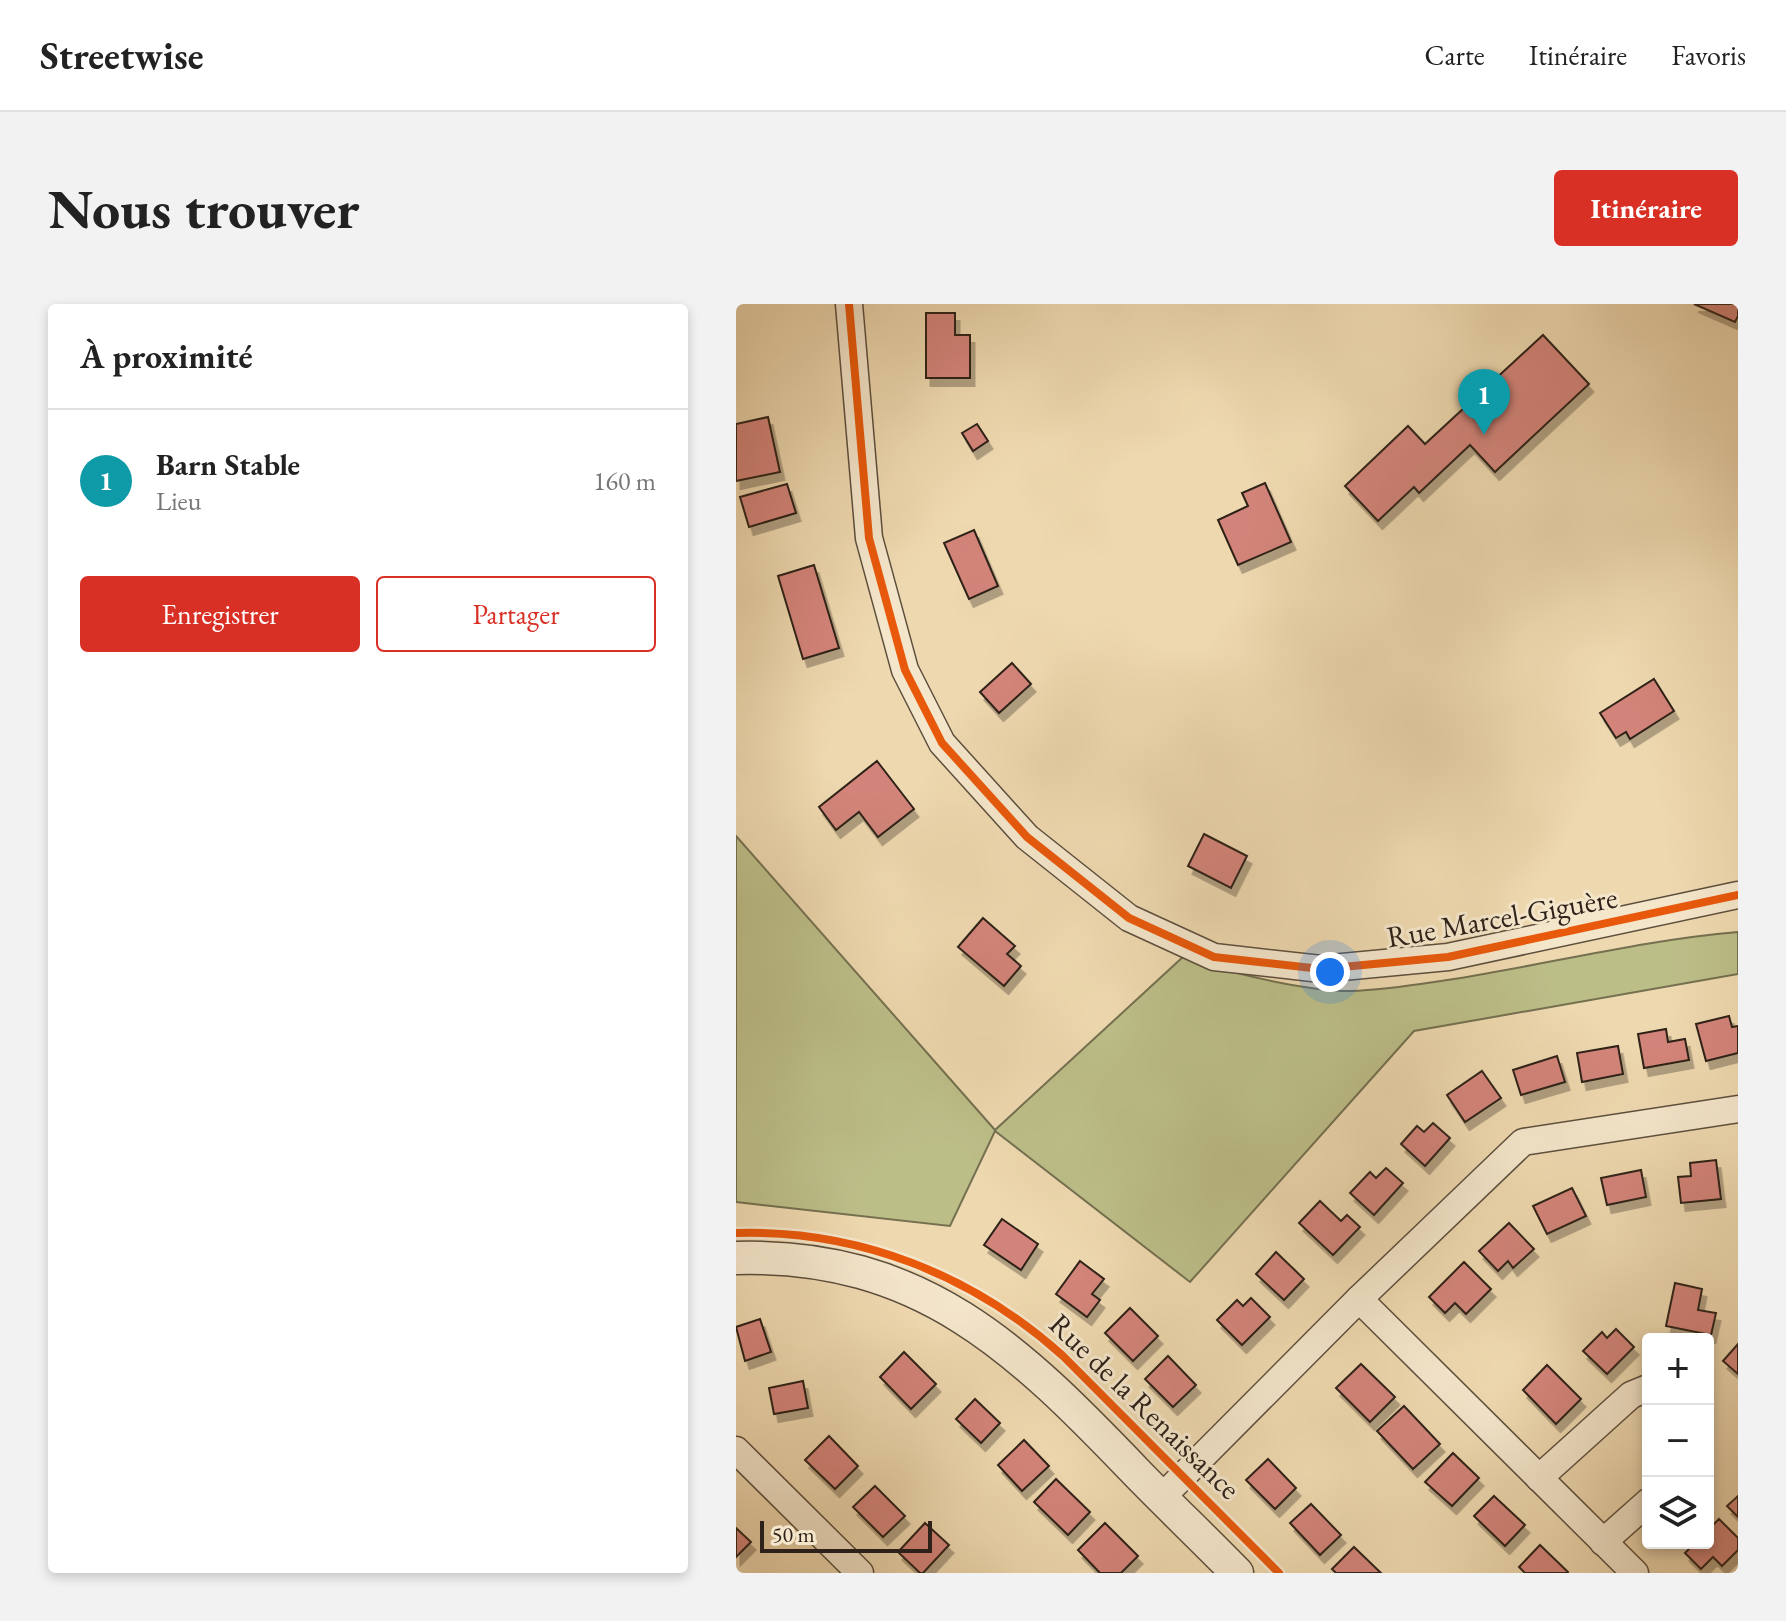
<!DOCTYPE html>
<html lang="fr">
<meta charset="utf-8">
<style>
body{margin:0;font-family:"EB Garamond",serif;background:#f2f2f2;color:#222}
.controls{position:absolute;right:24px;bottom:24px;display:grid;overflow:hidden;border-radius:8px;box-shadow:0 4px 12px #0003}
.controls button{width:72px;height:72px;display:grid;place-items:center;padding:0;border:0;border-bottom:2px solid #e0e0e0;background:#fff;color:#222;font:40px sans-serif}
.scale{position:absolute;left:24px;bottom:20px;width:172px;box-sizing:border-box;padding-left:8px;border:4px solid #2d2119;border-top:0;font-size:22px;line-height:28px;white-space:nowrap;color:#2d2119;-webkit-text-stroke:6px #f4e6cb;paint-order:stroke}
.you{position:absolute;left:594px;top:668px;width:28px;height:28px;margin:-20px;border:6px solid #fff;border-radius:50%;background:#1a73e8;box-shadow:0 0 0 12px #1a73e833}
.badge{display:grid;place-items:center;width:52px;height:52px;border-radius:50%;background:#d93025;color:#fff;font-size:26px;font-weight:700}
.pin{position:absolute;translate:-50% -66px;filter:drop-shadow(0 2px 4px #0008)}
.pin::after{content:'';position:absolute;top:42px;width:28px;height:24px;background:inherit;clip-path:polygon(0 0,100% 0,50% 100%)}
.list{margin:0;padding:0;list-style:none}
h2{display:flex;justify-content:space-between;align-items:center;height:104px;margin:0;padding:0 32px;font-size:34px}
h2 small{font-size:26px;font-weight:400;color:#767676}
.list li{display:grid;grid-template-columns:52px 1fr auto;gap:24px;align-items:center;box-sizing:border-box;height:144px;padding:0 32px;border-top:2px solid #e0e0e0}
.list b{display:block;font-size:30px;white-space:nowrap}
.list p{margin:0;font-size:26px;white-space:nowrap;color:#767676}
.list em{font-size:26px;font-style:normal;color:#767676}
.actions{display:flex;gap:16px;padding:24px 32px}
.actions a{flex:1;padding:18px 0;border:2px solid #d93025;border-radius:8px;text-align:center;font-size:28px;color:#d93025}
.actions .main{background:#d93025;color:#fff}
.icon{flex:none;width:44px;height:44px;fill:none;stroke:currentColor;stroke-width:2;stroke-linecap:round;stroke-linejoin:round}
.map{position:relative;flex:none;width:1002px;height:1269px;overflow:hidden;border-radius:8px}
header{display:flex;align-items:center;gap:48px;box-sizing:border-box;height:112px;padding:0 40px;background:#fff;border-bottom:2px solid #e0e0e0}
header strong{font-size:38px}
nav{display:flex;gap:44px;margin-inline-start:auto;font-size:28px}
.intro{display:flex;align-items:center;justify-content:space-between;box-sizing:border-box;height:192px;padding:0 48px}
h1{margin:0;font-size:56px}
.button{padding:20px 36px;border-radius:8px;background:#d93025;color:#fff;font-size:28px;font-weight:700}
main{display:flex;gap:48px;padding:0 48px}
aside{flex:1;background:#fff;border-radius:8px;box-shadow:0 4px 12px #0003}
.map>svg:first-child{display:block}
.green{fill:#bcbe88;stroke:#747050;stroke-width:2}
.building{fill:#d3847a;stroke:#2d2119;stroke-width:2;filter:url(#shadow)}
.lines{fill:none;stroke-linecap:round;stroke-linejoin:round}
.minor-casing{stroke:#5d4f3e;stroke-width:29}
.tertiary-casing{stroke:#5d4f3e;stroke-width:35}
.minor{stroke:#f4e6cb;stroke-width:26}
.tertiary{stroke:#f4e6cb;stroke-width:32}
.cycleway-casing{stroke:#f4e6cb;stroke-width:13}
.cycleway{stroke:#e8590c;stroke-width:8}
.labels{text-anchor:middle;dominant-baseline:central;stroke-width:6;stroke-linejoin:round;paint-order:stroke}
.street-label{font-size:30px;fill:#2d2119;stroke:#f4e6cb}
</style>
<header>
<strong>Streetwise</strong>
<nav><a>Carte</a><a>Itinéraire</a><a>Favoris</a></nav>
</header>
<div class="intro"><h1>Nous trouver</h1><a class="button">Itinéraire</a></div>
<main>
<aside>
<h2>À proximité<small></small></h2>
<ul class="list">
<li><span class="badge" style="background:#0f9aa8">1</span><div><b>Barn Stable</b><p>Lieu</p></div><em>160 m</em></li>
</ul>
<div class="actions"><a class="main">Enregistrer</a><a>Partager</a></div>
</aside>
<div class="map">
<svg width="1002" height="1269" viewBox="0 0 1002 1269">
<defs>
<filter id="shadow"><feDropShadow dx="4.5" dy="8" stdDeviation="0" flood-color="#0004"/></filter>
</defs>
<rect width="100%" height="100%" fill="#eed8af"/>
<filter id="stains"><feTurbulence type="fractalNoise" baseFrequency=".0025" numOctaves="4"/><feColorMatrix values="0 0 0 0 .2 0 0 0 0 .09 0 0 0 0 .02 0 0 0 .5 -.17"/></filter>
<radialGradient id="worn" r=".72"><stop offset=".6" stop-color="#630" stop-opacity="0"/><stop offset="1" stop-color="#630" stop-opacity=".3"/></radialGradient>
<!-- green -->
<path class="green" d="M0,532L259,826L448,652C491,669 569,687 615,687C650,686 684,680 718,675C813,660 907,636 1002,628V670L678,727L454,978L259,827L214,922L0,898Z"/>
<!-- building -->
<g class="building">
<path d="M958,0H1002V12L999,18Z"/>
<path d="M190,9H219V31H234V74H190Z"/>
<path d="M807,31L853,80L759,168L734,141L683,189L678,183L642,217L609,182L672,122L689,140Z"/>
<path d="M32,113L44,168L0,177V120Z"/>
<path d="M241,120L252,137L237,147L226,129Z"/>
<path d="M529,179L555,238L502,261L482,216L512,202L506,189Z"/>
<path d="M51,180L60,209L13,223L4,193Z"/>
<path d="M238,226L262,282L233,295L208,239Z"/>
<path d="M78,261L103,344L67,355L42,272Z"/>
<path d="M276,359L295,380L263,409L244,388Z"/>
<path d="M918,375L938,407L894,435L890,428L880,434L864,409Z"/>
<path d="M141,457L178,505L142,533L123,508L100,526L83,503Z"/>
<path d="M468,530L511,552L495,584L452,562Z"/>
<path d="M247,614L279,642L271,650L285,662L268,682L222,643Z"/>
<path d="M993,712L996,723L1002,722V749L970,757L960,720Z"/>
<path d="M930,725L932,738L949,735L953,756L908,764L902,730Z"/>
<path d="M882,742L887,770L846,778L841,749Z"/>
<path d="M821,752L829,778L785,791L777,766Z"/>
<path d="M746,767L765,794L729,818L711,791Z"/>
<path d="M697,819L714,834L689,862L665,840L681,822L688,828Z"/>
<path d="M980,856L985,895L945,899L942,873L955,872L954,859Z"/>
<path d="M650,864L667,879L638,911L614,889L634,868L640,874Z"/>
<path d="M905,866L910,893L871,901L865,874Z"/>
<path d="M836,884L850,912L811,930L797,902Z"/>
<path d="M584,897L605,917L611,911L624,923L597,951L563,919Z"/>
<path d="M266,915L302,940L285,966L248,941Z"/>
<path d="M773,919L798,945L777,964L772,957L762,967L743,947Z"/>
<path d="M540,948L568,975L548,996L520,970Z"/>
<path d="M344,957L368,975L356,990L364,996L351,1013L320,990Z"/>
<path d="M728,958L755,985L730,1010L719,999L709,1009L693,993Z"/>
<path d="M939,979L966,985L962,1006L980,1009L975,1031L930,1022Z"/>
<path d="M515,994L534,1013L506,1041L481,1016L501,996L507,1002Z"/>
<path d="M394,1004L422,1032L397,1057L369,1029Z"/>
<path d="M24,1015L35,1048L9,1057L0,1023Z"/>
<path d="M880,1025L898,1043L871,1070L847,1047L866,1028L871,1034Z"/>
<path d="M1002,1040V1070L987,1057Z"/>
<path d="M168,1048L200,1080L175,1105L144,1073Z"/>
<path d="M432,1052L460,1081L437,1103L409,1075Z"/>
<path d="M625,1060L659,1093L634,1118L600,1084Z"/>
<path d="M811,1061L845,1095L820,1120L787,1086Z"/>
<path d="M67,1077L72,1104L38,1110L33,1084Z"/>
<path d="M239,1095L264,1119L245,1139L220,1115Z"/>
<path d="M668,1102L704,1140L677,1165L641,1127Z"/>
<path d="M93,1132L122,1162L99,1185L69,1156Z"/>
<path d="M288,1136L313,1162L286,1187L262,1161Z"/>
<path d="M717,1149L743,1174L716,1202L689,1178Z"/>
<path d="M532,1155L560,1184L539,1205L510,1176Z"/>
<path d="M320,1175L354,1208L332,1231L298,1198Z"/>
<path d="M139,1182L169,1212L147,1233L117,1203Z"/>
<path d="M758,1192L789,1221L769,1242L738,1212Z"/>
<path d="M1002,1192V1213L991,1202Z"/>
<path d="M575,1200L605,1231L584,1251L554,1219Z"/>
<path d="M983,1215L1002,1234V1246L986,1262L977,1253L965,1265L949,1249L959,1239H972V1226Z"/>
<path d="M189,1219L213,1241L187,1269H184L162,1248Z"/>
<path d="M369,1219L402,1252L385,1269H364L342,1246Z"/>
<path d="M0,1224L15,1238L0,1253Z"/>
<path d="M804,1241L832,1268L831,1269H789L783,1263Z"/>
<path d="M618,1243L645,1269H600L596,1265Z"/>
</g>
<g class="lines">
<defs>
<g id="minor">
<path d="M113,0L133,234L169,366L206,439L291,533L393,614L478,653L585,665L712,653L1002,591"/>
<path d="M623,995L899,1269"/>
<path d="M0,1146L124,1269"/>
<path d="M803,1174L895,1091L912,1084"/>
<path d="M426,1193L623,995L787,838L1002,805"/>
<path d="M867,1238L912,1198"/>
</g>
<path id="tertiary" d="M0,954C186,949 283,1046 402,1170C435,1204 469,1236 501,1269"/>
</defs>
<!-- minor casing -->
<use href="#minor" class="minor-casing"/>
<!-- tertiary casing -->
<use href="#tertiary" class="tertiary-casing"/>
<!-- minor -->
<use href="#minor" class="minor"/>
<!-- tertiary -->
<use href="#tertiary" class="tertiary"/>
<defs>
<g id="cycleway">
<path d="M113,0L133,234L169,366L206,439L291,533L393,614L478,653L585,665L712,653L1002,591"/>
<path d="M0,929C122,925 237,971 327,1052L543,1269"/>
</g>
</defs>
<!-- cycleway casing -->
<use href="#cycleway" class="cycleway-casing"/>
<!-- cycleway -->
<use href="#cycleway" class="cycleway"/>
</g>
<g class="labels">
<!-- street labels -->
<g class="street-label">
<text transform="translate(766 613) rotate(-10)">Rue Marcel-Giguère</text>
<text transform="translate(409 1102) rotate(44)">Rue de la Renaissance</text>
</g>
</g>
<rect width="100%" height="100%" filter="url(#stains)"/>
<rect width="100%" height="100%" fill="url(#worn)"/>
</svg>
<div class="controls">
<button>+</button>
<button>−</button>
<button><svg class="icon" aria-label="layers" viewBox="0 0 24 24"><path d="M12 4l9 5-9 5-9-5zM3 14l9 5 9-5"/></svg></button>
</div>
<div class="scale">50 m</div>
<div class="you"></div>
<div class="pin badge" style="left:748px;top:131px;background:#0f9aa8">1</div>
</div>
</main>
